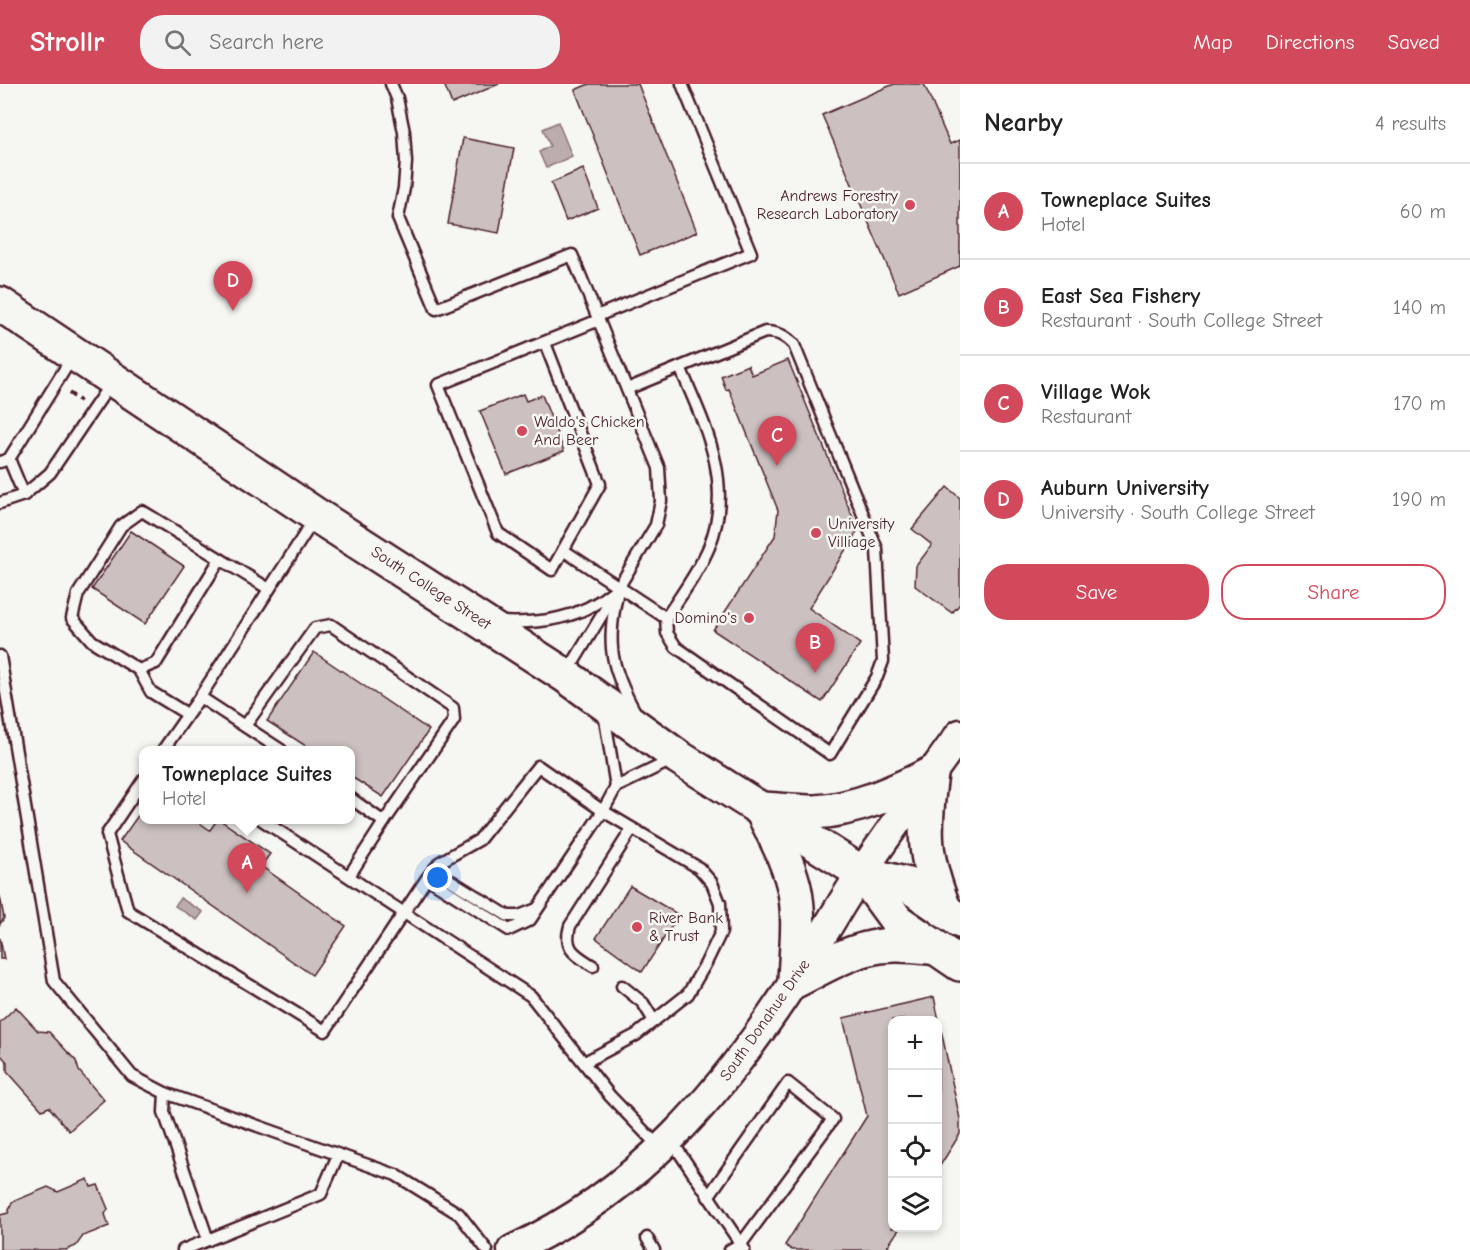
<!DOCTYPE html>
<meta charset="utf-8">
<style>
body{margin:0;font-family:"Comic Neue",sans-serif;background:#f2f2f2;color:#222}
.controls{position:absolute;right:18px;bottom:18px;display:grid;overflow:hidden;border-radius:12px;box-shadow:0 3px 9px #0003}
.controls button{width:54px;height:54px;display:grid;place-items:center;padding:0;border:0;border-bottom:2px solid #e0e0e0;background:#fff;color:#222;font:30px sans-serif}
.you{position:absolute;left:438px;top:794px;width:21px;height:21px;margin:-15px;border:4px solid #fff;border-radius:50%;background:#1a73e8;box-shadow:0 0 0 9px #1a73e833}
.badge{display:grid;place-items:center;width:39px;height:39px;border-radius:50%;background:#d1495b;color:#fff;font-size:20px;font-weight:700}
.pin{position:absolute;translate:-50% -50px;filter:drop-shadow(0 2px 3px #0008)}
.pin::after{content:'';position:absolute;top:32px;width:21px;height:18px;background:inherit;clip-path:polygon(0 0,100% 0,50% 100%)}
.popup{position:absolute;left:139px;top:662px;width:216px;height:78px;box-sizing:border-box;display:grid;place-content:center;border-radius:12px;background:#fff;filter:drop-shadow(0 2px 4px #0005);font-size:20px;white-space:nowrap;color:#767676}
.popup b{font-size:22px;color:#222}
.popup::after{content:'';position:absolute;left:50%;top:100%;margin-left:-12px;border:12px solid transparent;border-top-color:#fff}
.list{margin:0;padding:0;list-style:none}
h2{display:flex;justify-content:space-between;align-items:center;height:78px;margin:0;padding:0 24px;font-size:26px}
h2 small{font-size:20px;font-weight:400;color:#767676}
.list li{display:grid;grid-template-columns:39px 1fr auto;gap:18px;align-items:center;box-sizing:border-box;height:96px;padding:0 24px;border-top:2px solid #e0e0e0}
.list b{display:block;font-size:22px;white-space:nowrap}
.list p{margin:0;font-size:20px;white-space:nowrap;color:#767676}
.list em{font-size:20px;font-style:normal;color:#767676}
.actions{display:flex;gap:12px;padding:18px 24px}
.actions a{flex:1;padding:14px 0;border:2px solid #d1495b;border-radius:24px;text-align:center;font-size:21px;color:#d1495b}
.actions .main{background:#d1495b;color:#fff}
.icon{flex:none;width:33px;height:33px;fill:none;stroke:currentColor;stroke-width:2;stroke-linecap:round;stroke-linejoin:round}
.map{position:relative;flex:none;width:960px;height:1166px;overflow:hidden}
header{display:flex;align-items:center;gap:36px;box-sizing:border-box;height:84px;padding:0 30px;background:#d1495b;color:#fff}
header strong{font-size:28px}
nav{display:flex;gap:33px;margin-inline-start:auto;font-size:21px}
.search{width:420px;height:54px;background:#f2f2f2;display:flex;align-items:center;gap:15px;box-sizing:border-box;padding:0 21px;border-radius:24px;color:#767676;font-size:22px}
main{display:flex}
aside{flex:1;background:#fff}
.map>svg:first-child{display:block}
.water{fill:#bbadae;stroke:#8e747a;stroke-width:1.5}
.building{fill:#ccc1c0;stroke:#4a1f2b;stroke-width:1.5}
.lines{fill:none;stroke-linecap:round;stroke-linejoin:round}
.service-casing{stroke:#4a1f2b;stroke-width:15}
.tertiary-casing{stroke:#4a1f2b;stroke-width:33}
.primary-casing{stroke:#4a1f2b;stroke-width:38}
.path{stroke:#4a1f2b;stroke-width:4;stroke-dasharray:6 4.5;stroke-linecap:butt}
.service{stroke:#f6f6f2;stroke-width:10}
.tertiary{stroke:#f6f6f2;stroke-width:28}
.primary{stroke:#f6f6f2;stroke-width:33}
.poi-dot{fill:#d1495b;stroke:#f6f6f2;stroke-width:2}
.labels{text-anchor:middle;dominant-baseline:central;stroke-width:5;stroke-linejoin:round;paint-order:stroke}
.poi-label{font-size:16px;fill:#4a1f2b;stroke:#f6f6f2;text-anchor:start}
.street-label{font-size:16px;fill:#4a1f2b;stroke:#f6f6f2}
</style>
<header>
<strong>Strollr</strong>
<div class="search"><svg class="icon" aria-label="search" viewBox="0 0 24 24"><circle cx="10" cy="10" r="6"/><path d="M15 15l6 6"/></svg>Search here</div>
<nav><a>Map</a><a>Directions</a><a>Saved</a></nav>
</header>
<main>
<div class="map">
<svg width="960" height="1166" viewBox="0 0 960 1166">
<rect width="100%" height="100%" fill="#f6f6f2"/>
<filter id="ink" filterUnits="userSpaceOnUse"><feTurbulence type="fractalNoise" baseFrequency=".0167" numOctaves="2"/><feDisplacementMap in="SourceGraphic" scale="12" xChannelSelector="R" yChannelSelector="G"/><feConvolveMatrix kernelMatrix="1 2 1 2 8 2 1 2 1" color-interpolation-filters="sRGB"/></filter>
<g filter="url(#ink)">
<!-- water -->
<g class="water">
<path d="M558,38L572,72L546,84L539,68L550,62L543,45Z"/>
<path d="M180,814L203,828L197,836L175,822Z"/>
</g>
<!-- building -->
<g class="building">
<path d="M444,0H499L452,20Z"/>
<path d="M589,0H638L697,148L640,171L575,6Z"/>
<path d="M894,0H924L950,60L960,56V182L899,209L822,31Z"/>
<path d="M463,54L514,64L499,149L448,140Z"/>
<path d="M583,85L598,124L566,137L551,99Z"/>
<path d="M788,276L858,446L809,524L860,560L822,618L713,546L775,452L778,426L729,305L726,306L721,292L748,281L752,291Z"/>
<path d="M523,310L526,317L542,311L564,367L506,390L480,327Z"/>
<path d="M947,403L960,414V520L952,529L915,502L916,482L932,461L912,445Z"/>
<path d="M131,447L184,482L145,540L92,505Z"/>
<path d="M314,568L429,646L383,713L350,692V666H312L267,637Z"/>
<path d="M144,723V736H195L210,746L217,736H220L270,770L261,782L346,842L312,891L120,757Z"/>
<path d="M630,802L679,831L642,888L596,854Z"/>
<path d="M0,812L4,834L0,840Z"/>
<path d="M0,854L4,875H0Z"/>
<path d="M934,913L960,1035V1050L938,1085V936H892V1144H900L885,1166H792L785,1161L867,1032L843,934Z"/>
<path d="M16,923L38,947L49,948L76,977L79,987L104,1016L69,1047L49,1023L42,1026L7,987V978L0,970V938Z"/>
<path d="M88,1095L91,1103L98,1101L108,1125L105,1130L109,1142L83,1152L76,1162L66,1166H0V1131L8,1129L12,1118L48,1103L58,1108Z"/>
</g>
<g class="lines">
<defs>
<g id="service">
<path d="M391,0L397,14L404,48L406,78L404,104L398,134L436,225L572,171L659,384L661,417L656,441L567,589"/>
<path d="M597,232L751,169L682,0"/>
<path d="M545,259L600,400L552,486L498,449L438,301L599,236"/>
<path d="M627,305L765,248C778,248 786,252 794,261L877,465L883,577L877,593L830,670L676,563L667,549L666,534"/>
<path d="M9,375L24,411"/>
<path d="M0,378L9,375L73,272"/>
<path d="M0,419L24,411L50,389L111,299"/>
<path d="M563,466L666,534C681,511 698,489 709,463C735,399 705,342 680,283"/>
<path d="M617,511C606,560 611,584 635,628"/>
<path d="M500,538C541,540 580,535 612,508"/>
<path d="M0,572L54,897L132,992L165,1009L396,1091L459,1130L487,1166"/>
<path d="M139,586L156,579L220,475"/>
<path d="M200,613L281,666"/>
<path d="M604,629L616,703"/>
<path d="M187,630L151,608L139,586L92,557L72,534L78,510L121,442L142,427L269,505"/>
<path d="M245,642L315,544L331,541L453,624L454,636L384,738L350,714"/>
<path d="M163,666L200,613L315,434"/>
<path d="M144,695L107,750L128,827L325,947L427,794L440,778L479,756L538,682L603,727L530,836L509,846L427,794"/>
<path d="M262,736L531,912L610,1012L659,1063"/>
<path d="M434,786L508,832H519L537,825"/>
<path d="M349,792L384,738"/>
<path d="M593,882C576,871 563,866 570,842L632,745"/>
<path d="M622,902L643,919L654,937"/>
<path d="M585,978L636,951L688,910L706,879L721,848L720,819L712,799L699,784L603,727L616,703L674,675"/>
<path d="M165,1009L164,1028L208,1156"/>
<path d="M671,1056L744,1165"/>
<path d="M708,1113L788,999L833,1035L741,1160L730,1166"/>
<path d="M647,1154L654,1166"/>
<path d="M183,1166L321,1110L338,1071"/>
</g>
<path id="tertiary" d="M512,1166C638,1108 721,1010 795,896C818,861 838,823 862,788C894,741 927,696 960,650"/>
<g id="primary">
<path d="M0,220L316,431L566,592L678,673L862,789L908,801L960,837"/>
<path d="M931,690C923,748 923,772 945,827"/>
<path d="M761,725C774,750 787,775 794,803C801,833 796,866 795,897C823,883 850,866 881,862C900,859 919,862 937,864"/>
<path d="M763,725C780,726 798,728 815,728C856,726 895,708 931,690"/>
<path d="M862,789L897,837L960,880"/>
</g>
</defs>
<!-- service casing -->
<use href="#service" class="service-casing"/>
<!-- tertiary casing -->
<use href="#tertiary" class="tertiary-casing"/>
<!-- primary casing -->
<use href="#primary" class="primary-casing"/>
<!-- path -->
<path class="path" d="M69,309L80,317"/>
<!-- service -->
<use href="#service" class="service"/>
<!-- tertiary -->
<use href="#tertiary" class="tertiary"/>
<!-- primary -->
<use href="#primary" class="primary"/>
</g>
</g>
<!-- markers -->
<g class="poi-dot">
<circle cx="910" cy="121" r="6"/>
<circle cx="522" cy="347" r="6"/>
<circle cx="816" cy="449" r="6"/>
<circle cx="749" cy="534" r="6"/>
<circle cx="637" cy="843" r="6"/>
</g>
<g class="labels">
<!-- poi labels -->
<g class="poi-label">
<text x="898" y="112" text-anchor="end">Andrews Forestry<tspan x="898" dy="18">Research Laboratory</tspan></text>
<text x="534" y="338">Waldo's Chicken<tspan x="534" dy="18">And Beer</tspan></text>
<text x="828" y="440">University<tspan x="828" dy="18">Villiage</tspan></text>
<text x="737" y="534" text-anchor="end">Domino's</text>
<text x="649" y="834">River Bank<tspan x="649" dy="18">&amp; Trust</tspan></text>
</g>
<!-- street labels -->
<g class="street-label">
<text transform="translate(431 504) rotate(33)">South College Street</text>
<text transform="translate(765 936) rotate(-55)">South Donahue Drive</text>
</g>
</g>
</svg>
<div class="controls">
<button>+</button>
<button>−</button>
<button><svg class="icon" aria-label="locate" viewBox="0 0 24 24"><circle cx="12" cy="12" r="6"/><path d="M12 2v4M12 18v4M2 12h4M18 12h4"/></svg></button>
<button><svg class="icon" aria-label="layers" viewBox="0 0 24 24"><path d="M12 4l9 5-9 5-9-5zM3 14l9 5 9-5"/></svg></button>
</div>
<div class="you"></div>
<div class="pin badge" style="left:247px;top:809px">A</div>
<div class="popup"><b>Towneplace Suites</b>Hotel</div>
<div class="pin badge" style="left:815px;top:589px">B</div>
<div class="pin badge" style="left:777px;top:382px">C</div>
<div class="pin badge" style="left:233px;top:227px">D</div>
</div>
<aside>
<h2>Nearby<small>4 results</small></h2>
<ul class="list">
<li><span class="badge">A</span><div><b>Towneplace Suites</b><p>Hotel</p></div><em>60 m</em></li>
<li><span class="badge">B</span><div><b>East Sea Fishery</b><p>Restaurant · South College Street</p></div><em>140 m</em></li>
<li><span class="badge">C</span><div><b>Village Wok</b><p>Restaurant</p></div><em>170 m</em></li>
<li><span class="badge">D</span><div><b>Auburn University</b><p>University · South College Street</p></div><em>190 m</em></li>
</ul>
<div class="actions"><a class="main">Save</a><a>Share</a></div>
</aside>
</main>
